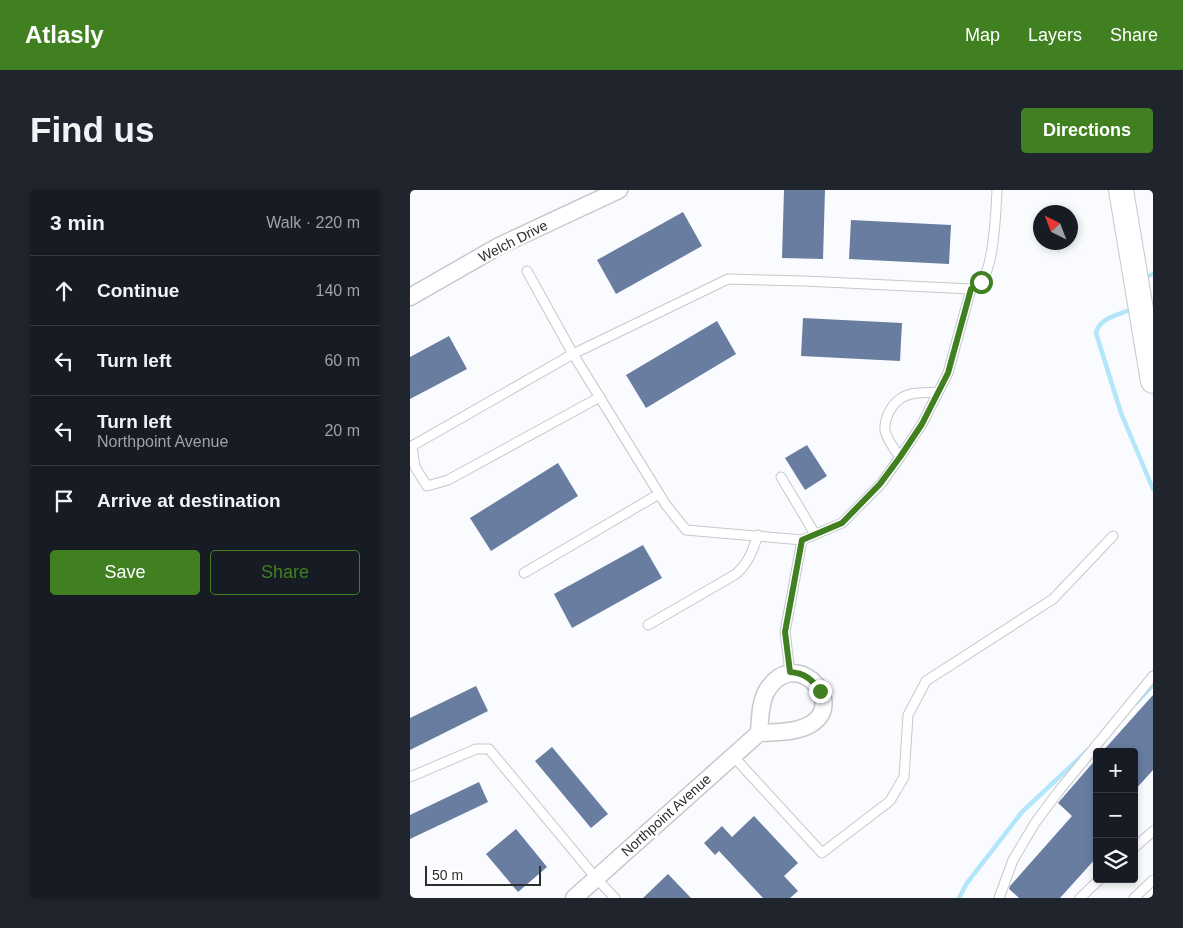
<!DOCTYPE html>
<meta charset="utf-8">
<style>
body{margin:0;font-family:Arial,sans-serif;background:#20242c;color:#f1f3f6}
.controls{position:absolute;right:15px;bottom:15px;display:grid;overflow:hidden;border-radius:5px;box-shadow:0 2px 8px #0003}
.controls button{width:45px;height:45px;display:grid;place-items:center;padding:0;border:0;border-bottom:1px solid #363941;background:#171b24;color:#f1f3f6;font:25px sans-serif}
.compass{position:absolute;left:623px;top:15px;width:45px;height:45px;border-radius:50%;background:#171b24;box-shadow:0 2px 8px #0003;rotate:318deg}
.scale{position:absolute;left:15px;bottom:12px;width:116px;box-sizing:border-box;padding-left:5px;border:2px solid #2c2d2e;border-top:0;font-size:14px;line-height:18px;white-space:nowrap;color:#2c2d2e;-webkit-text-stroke:4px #fff;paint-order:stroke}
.stop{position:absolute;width:15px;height:15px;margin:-11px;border:4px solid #408020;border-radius:50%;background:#fff}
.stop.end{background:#408020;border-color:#fff;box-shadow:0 1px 5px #0008}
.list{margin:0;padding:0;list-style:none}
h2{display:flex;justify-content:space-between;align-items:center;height:65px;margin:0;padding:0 20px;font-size:21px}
h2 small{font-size:16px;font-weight:400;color:#9ea1a6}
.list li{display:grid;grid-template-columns:32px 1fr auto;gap:15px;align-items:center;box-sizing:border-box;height:70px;padding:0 20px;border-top:1px solid #363941}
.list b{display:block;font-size:19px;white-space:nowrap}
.list p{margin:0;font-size:16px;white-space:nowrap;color:#9ea1a6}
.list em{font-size:16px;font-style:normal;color:#9ea1a6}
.actions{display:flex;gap:10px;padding:15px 20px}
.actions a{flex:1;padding:11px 0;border:1px solid #408020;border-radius:5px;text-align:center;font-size:18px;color:#408020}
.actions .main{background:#408020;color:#fff}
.icon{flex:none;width:28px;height:28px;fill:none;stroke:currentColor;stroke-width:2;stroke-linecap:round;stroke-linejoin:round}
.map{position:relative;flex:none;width:743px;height:708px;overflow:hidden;border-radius:5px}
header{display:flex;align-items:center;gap:30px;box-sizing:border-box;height:70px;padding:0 25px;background:#408020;color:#fff}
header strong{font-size:24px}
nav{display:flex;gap:28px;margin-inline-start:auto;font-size:18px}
.intro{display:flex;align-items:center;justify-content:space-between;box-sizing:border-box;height:120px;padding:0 30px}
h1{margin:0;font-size:35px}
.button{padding:12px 22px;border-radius:5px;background:#408020;color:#fff;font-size:18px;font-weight:700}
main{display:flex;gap:30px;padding:0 30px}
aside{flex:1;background:#171b24;border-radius:5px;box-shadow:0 2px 8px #0003}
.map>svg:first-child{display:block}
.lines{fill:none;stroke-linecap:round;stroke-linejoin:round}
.stream{stroke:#b3e6fb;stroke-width:4.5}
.building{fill:#687da0}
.service-casing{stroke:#c6c8cb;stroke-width:11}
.minor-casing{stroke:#c6c8cb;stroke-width:19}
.secondary-casing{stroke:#c6c8cb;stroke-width:26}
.service{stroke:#fff;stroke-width:9}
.minor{stroke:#fff;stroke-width:16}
.secondary{stroke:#fff;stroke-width:24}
.route{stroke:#408020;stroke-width:6}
.labels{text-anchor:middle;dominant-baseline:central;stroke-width:5;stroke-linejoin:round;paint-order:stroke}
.street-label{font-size:14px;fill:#2c2d2e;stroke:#fff}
</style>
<header>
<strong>Atlasly</strong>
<nav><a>Map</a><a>Layers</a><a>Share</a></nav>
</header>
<div class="intro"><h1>Find us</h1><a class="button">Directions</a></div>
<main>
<aside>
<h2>3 min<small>Walk · 220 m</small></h2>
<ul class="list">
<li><svg class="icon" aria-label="ahead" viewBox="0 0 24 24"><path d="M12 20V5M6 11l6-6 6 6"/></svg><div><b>Continue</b></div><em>140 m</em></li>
<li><svg class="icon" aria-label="left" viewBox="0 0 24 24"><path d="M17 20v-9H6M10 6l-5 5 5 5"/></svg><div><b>Turn left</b></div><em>60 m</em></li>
<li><svg class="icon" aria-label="left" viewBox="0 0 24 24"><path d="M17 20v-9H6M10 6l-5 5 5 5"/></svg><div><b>Turn left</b><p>Northpoint Avenue</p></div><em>20 m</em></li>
<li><svg class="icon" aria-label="arrive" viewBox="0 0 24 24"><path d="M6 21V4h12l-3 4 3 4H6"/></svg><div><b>Arrive at destination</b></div></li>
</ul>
<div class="actions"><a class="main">Save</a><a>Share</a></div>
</aside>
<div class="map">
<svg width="743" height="708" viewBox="0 0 743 708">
<rect width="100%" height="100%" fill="#f9fbff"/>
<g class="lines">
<!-- stream -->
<g class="stream">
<path d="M735,91L738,86L743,84"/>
<path d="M723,118C710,126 690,126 686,143L711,223L743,299"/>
<path d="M726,513L743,495"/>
<path d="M549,708L557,693L612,622L679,559"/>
</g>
</g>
<!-- building -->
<g class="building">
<path d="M374,0H415L413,69L372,68Z"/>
<path d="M273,22L292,56L206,104L187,70Z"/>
<path d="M441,30L541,35L539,74L439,69Z"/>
<path d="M393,128L492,133L490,171L391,166Z"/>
<path d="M307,131L326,164L236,218L216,185Z"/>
<path d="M39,146L57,179L0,209V167Z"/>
<path d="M397,255L417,286L395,300L375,268Z"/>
<path d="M148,273L168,306L81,361L60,328Z"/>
<path d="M233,355L252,388L162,438L144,404Z"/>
<path d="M66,496L78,521L0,560V528Z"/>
<path d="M743,505V580L724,601V562H692Z"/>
<path d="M142,557L198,624L181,638L125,571Z"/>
<path d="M687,568V667L650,708H609L599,699L600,696L662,626L648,613Z"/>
<path d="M69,592L78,612L0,649V625Z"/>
<path d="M344,626L388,673L374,686L388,701L380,708H353L309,661L305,665L294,653L312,636L322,647Z"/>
<path d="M106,639L137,677L108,702L76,664Z"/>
<path d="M258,684L281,708H233Z"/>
</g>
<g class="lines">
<defs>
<g id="service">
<path d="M117,81L163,164L256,315L276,340L392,350L375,442L380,482"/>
<path d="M561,99C564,97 568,95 571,92C584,77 586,21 587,0"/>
<path d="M190,207L38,290L17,296L5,277L2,256L163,164L318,89L395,91L561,99L538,183L512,234L490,267L471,294L432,333L392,350"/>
<path d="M490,267C485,260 476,249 475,240C474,229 481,215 490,209C500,201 516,203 528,202"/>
<path d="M371,287L405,344"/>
<path d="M114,383L249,304"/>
<path d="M238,435L326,384C339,372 342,362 348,345"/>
<path d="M323,566L412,663L480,611L494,587L498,525L516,491L643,409L703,346"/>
<path d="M0,587L66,559H79L186,688L205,708"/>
<path d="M724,658L743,641"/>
<path d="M589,708L603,670L625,633L648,602L743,486"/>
<path d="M670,708L690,689"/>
<path d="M724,708L743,690"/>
</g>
<g id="minor">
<path d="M0,107L89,56L209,0"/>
<path d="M164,708L349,543C367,542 389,543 404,532C435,508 383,455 356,502C350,514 350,530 349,543"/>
</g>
<path id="secondary" d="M711,0L743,191"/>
</defs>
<!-- service casing -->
<use href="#service" class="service-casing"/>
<!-- minor casing -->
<use href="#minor" class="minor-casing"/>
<!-- secondary casing -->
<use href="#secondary" class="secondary-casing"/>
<!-- service -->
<use href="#service" class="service"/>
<!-- minor -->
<use href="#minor" class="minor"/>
<!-- secondary -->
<use href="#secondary" class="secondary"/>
</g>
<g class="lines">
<!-- route -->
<path class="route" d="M410,501C402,489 394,483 380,482L375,442L392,350L432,333L470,294L490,267L512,234L538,183L561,99L571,92"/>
</g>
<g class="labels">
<!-- street labels -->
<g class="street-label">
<text transform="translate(103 51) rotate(-27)">Welch Drive</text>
<text transform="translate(256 625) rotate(-42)">Northpoint Avenue</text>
</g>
</g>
</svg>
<div class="controls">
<button>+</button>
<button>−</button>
<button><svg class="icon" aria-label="layers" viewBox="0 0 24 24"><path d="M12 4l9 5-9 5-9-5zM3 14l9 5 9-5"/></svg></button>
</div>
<svg class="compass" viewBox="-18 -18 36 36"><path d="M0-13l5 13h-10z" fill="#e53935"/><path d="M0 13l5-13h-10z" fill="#9ea1a6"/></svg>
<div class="scale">50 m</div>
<div class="stop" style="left:571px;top:92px"></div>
<div class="stop end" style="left:410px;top:501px"></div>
</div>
</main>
